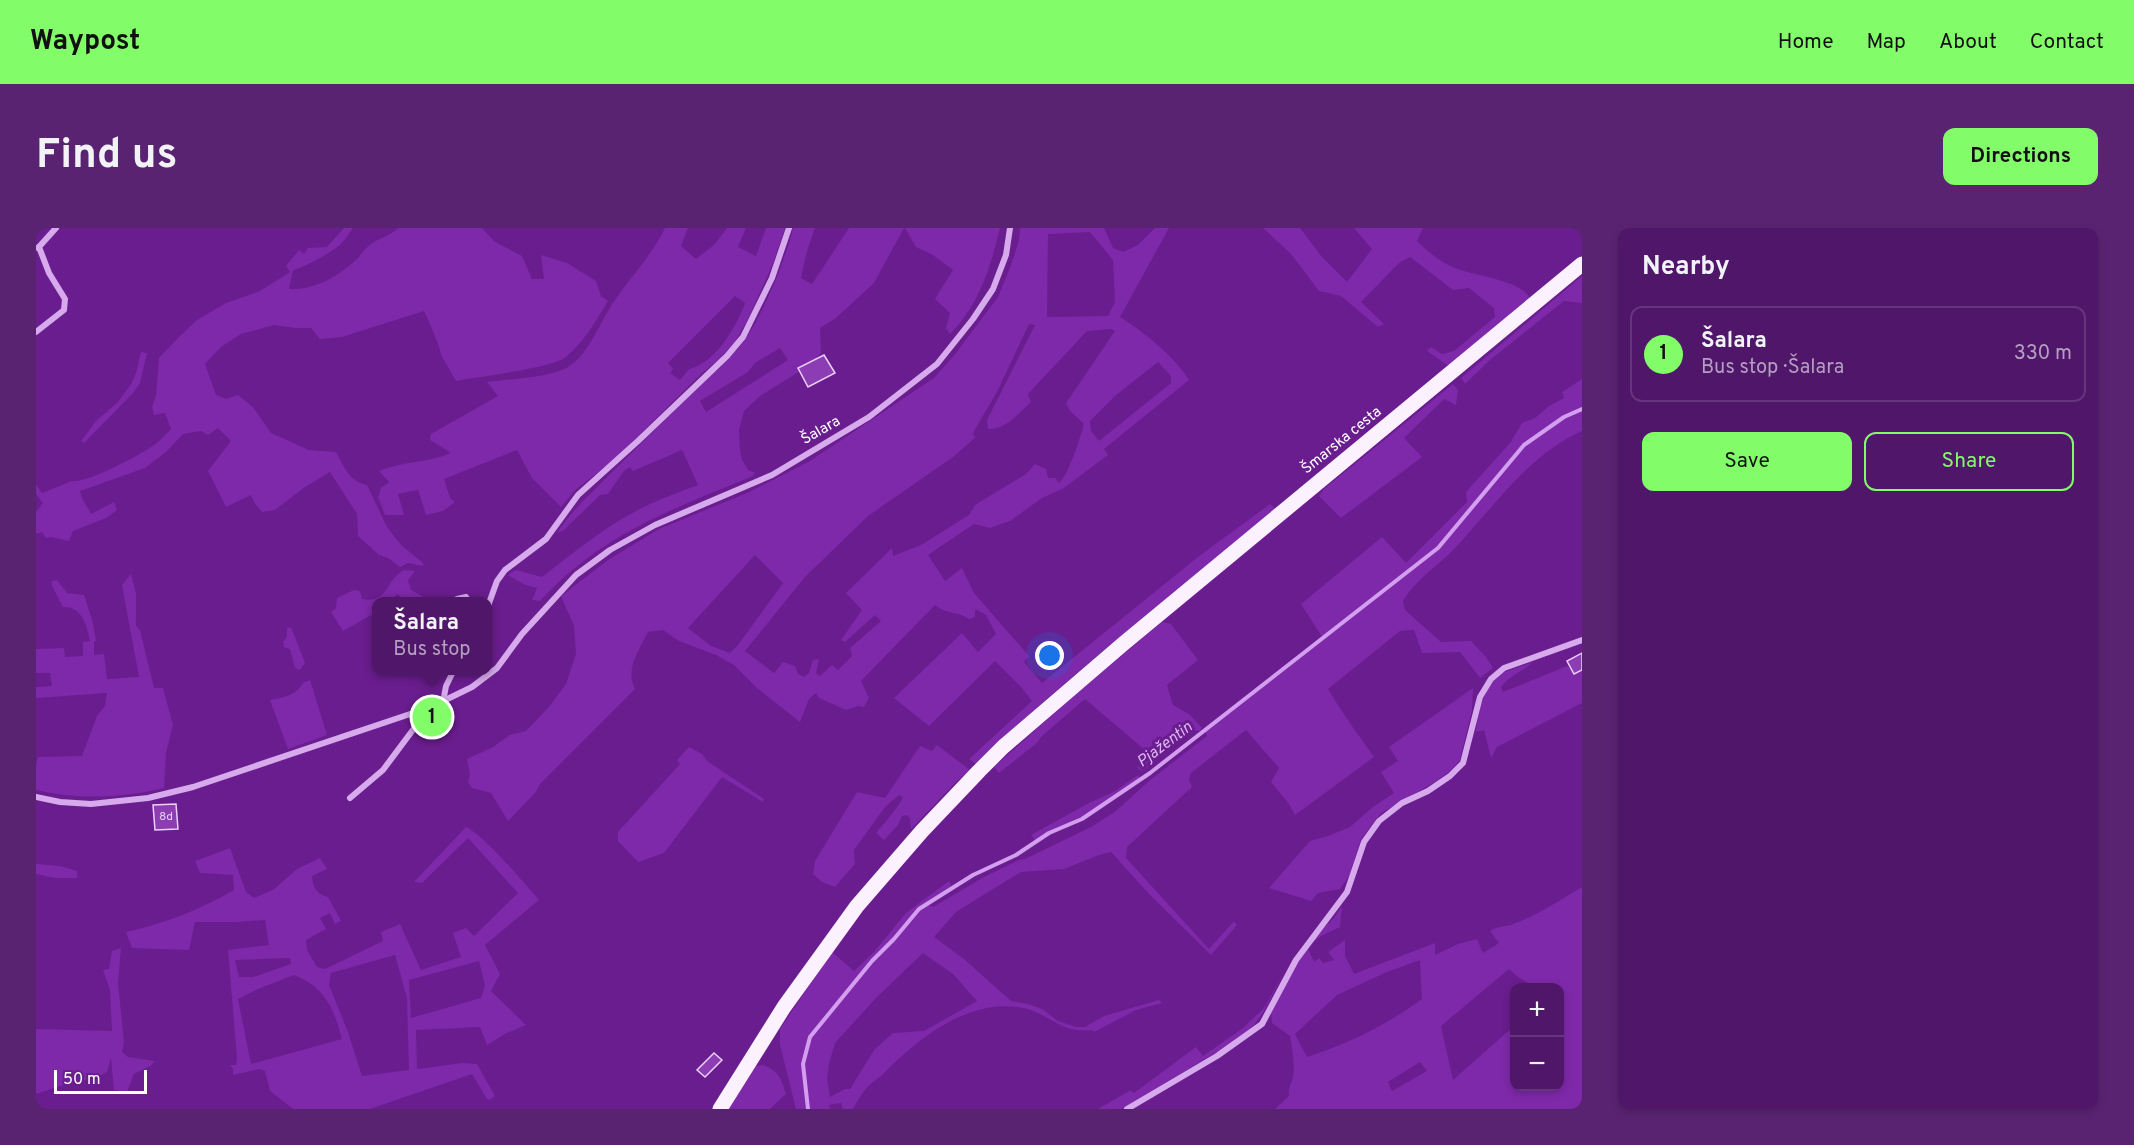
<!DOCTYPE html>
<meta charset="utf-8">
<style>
body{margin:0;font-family:Overpass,sans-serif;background:#5a2372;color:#f1f3f6}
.controls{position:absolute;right:18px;bottom:18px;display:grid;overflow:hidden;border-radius:12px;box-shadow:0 3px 9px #0003}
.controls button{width:54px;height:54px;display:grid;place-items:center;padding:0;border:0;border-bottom:2px solid #67357e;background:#50166a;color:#f1f3f6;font:30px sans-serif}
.scale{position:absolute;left:18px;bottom:15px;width:93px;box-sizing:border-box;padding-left:6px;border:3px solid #fff;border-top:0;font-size:16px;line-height:21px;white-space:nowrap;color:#fff;-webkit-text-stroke:4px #6a1d8e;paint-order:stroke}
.you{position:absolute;left:1014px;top:428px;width:21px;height:21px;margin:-15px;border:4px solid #fff;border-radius:50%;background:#1a73e8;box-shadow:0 0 0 9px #1a73e833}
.badge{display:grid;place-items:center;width:39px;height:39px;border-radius:50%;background:#82fd69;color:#111;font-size:20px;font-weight:700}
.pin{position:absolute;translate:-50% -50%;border:3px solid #fff;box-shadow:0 2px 6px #0006}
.popup{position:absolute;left:336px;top:369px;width:120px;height:78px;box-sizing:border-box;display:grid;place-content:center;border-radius:12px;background:#50166a;filter:drop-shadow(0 2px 4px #0005);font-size:20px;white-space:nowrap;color:#b49fc1}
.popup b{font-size:22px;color:#f1f3f6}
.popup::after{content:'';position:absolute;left:50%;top:100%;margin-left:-12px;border:12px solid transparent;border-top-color:#50166a}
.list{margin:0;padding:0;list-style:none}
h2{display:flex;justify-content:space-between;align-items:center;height:78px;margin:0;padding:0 24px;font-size:26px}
h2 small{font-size:20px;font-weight:400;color:#b49fc1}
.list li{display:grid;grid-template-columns:39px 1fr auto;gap:18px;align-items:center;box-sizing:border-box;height:96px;margin:0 12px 12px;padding:0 12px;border:2px solid #67357e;border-radius:12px}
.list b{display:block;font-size:22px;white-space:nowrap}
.list p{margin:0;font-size:20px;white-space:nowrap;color:#b49fc1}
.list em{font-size:20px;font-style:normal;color:#b49fc1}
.actions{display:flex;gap:12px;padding:18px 24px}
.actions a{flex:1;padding:14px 0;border:2px solid #82fd69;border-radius:12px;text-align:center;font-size:21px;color:#82fd69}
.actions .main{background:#82fd69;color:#111}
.map{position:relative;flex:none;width:1546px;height:881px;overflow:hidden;border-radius:12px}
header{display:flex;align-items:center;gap:36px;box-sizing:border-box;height:84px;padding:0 30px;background:#82fd69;color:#111}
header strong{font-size:28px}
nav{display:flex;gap:33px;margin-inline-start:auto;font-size:21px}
.intro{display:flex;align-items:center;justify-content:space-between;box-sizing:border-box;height:144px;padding:0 36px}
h1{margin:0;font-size:42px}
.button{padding:15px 27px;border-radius:12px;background:#82fd69;color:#111;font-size:21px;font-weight:700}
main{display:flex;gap:36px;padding:0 36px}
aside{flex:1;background:#50166a;border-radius:12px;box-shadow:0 3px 9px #0003}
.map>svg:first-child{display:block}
.green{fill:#7e29a9;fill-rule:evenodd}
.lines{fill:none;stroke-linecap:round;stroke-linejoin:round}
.stream{stroke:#d39eef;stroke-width:4}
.building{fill:#8c3db3;stroke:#ecd0fa;stroke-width:1.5}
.street{stroke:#d7aaed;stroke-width:6}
.primary{stroke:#fbf1ff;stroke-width:15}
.labels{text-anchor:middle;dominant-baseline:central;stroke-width:6;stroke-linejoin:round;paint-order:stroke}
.number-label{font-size:12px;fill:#e2ceec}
.street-label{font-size:15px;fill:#fff;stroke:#6a1d8e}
.water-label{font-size:16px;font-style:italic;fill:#dfb6f4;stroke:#6a1d8e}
</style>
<header>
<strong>Waypost</strong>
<nav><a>Home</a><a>Map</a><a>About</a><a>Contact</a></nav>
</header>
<div class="intro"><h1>Find us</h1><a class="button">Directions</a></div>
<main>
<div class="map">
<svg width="1546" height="881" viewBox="0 0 1546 881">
<rect width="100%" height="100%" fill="#6a1d8e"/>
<!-- green -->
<g class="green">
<path d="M308,0H317C313,5 310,11 305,16C297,24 267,40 257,42L253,61C279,62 303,48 321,31C326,26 328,21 334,17C342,10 355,8 362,0H446L459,14L486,28L496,51H508L505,27L508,28L531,35L560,53L565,68L572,73C560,93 548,114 530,129C516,140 442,149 420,153L405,127C405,120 392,92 388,83L306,109L284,111L275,100H259L238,97L205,106L185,119L169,136L180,167L190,171L202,167L217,179L235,205L273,222L300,224C308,238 313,254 331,257L351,299L365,317L386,334L388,338L372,335L364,339L352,330L343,327L322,308L321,286L294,244L269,259L239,282L226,284L218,274L215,267L190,279L172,243L195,213L182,200L172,207L165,203L147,206L130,224L109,240L44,263L46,270L55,286L78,274L81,282L70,290L37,303L33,313L15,309L10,310L6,304L0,306V284L7,275L0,266V257L6,265L36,253C50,256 106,226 118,217C124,213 130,206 135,201L129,185L118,187L116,179L120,168L123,130L143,109L161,92L190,75L224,63L254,44L250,38L263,22L268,26L272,20L291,19Z"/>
<path d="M629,0H652L645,18L660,31L678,17L691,0H710L702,19L720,28L730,0H749L736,38L712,91L699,114L681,133L666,145L577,233L539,262L525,279L496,250L481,222L408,251L414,270L419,274L407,283L390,287L382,262L362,266L368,287H349L342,269L345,260L353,254L343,243C366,233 392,235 415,225L394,212L395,206L462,168L451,154C473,151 513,150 532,139C553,127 565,91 579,72C596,47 616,27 629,0ZM699,68L709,75C700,99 680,135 653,141L644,152L634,145L637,141L632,135Z"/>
<path d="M757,0H779L771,23L765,50L776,56L813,0H868L838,55L800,90L784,100L785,125L774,137L724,168L708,183L703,202L704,222L706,232L713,243L719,244L717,248C635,282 567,305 504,373L496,372L501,360L487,356L472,347L480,342L506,349C540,323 574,294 614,276C629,269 646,263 662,257L646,222L597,243L594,239L588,243L572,266L564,267L528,302L521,305C537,280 559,262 579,241C604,217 629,192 653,167C672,149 693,134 708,113C729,82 748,36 757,0ZM744,120L752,132L670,184L664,173L712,144L719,135Z"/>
<path d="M869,0H964C954,40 944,76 914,106L910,100L914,85L899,71L917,42L897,27L880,19Z"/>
<path d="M984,0H1068L1077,20L1087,24L1102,17L1119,0H1133L1084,89C1109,105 1137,127 1153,152L1068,221L1072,227L1028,260L1006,270L974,293L954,300L938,296L892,327L909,353L926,340L938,365L993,428L988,434L1006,455L1162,329L1234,276L1240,281L1063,426L1006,475L940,536L933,531L996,473L985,459L959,433L893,498L858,470L926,405L942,424L960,406L950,387L939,381V389L933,391C922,383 908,386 899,377L825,453L833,470L828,479L822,478L810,482L783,470L780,465L773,471L764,494L721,460L698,437L680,427L643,413L627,402L612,404C603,423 589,440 599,461L504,556L500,564L472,593L455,565L436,560L432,554L434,546L431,531L457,519L474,507L490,503L512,480L530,456L540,426L538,398L525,368L572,332L623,301L711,265L774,233L898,150L920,125L962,69L975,37L983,12ZM1054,4L1077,32L1079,74L1072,88L1011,89L1012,6ZM993,96L999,97L951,192L952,201C970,202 983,185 995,174L992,166L1051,103L1075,101L1079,103L1030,175L1034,183L1048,196C1045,207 1032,249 1023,255L1019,250H1012L1010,241L999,236L990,246L939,277L933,287L885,317L857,328L856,320L810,365L826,382L805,412L809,414L839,387L845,393L814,420L816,428L802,442L796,437L784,448L780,445L783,431L777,432L773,445L768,449L762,446L759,438L747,434L738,445L709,423L768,350L832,288L917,229L940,209L937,207L938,203L961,164ZM1122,134L1135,148V155L1063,213L1055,203L1054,193L1079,168ZM719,327L747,355L702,417L694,425L675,418L652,400Z"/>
<path d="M1227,0H1264L1286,29L1311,54L1336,21L1318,0H1387L1381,13C1393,25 1408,37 1425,42C1442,48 1485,53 1494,70L1414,139L1391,123L1395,119L1406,126L1418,123L1459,89L1458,80L1433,60L1417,62L1374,29L1363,35L1325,74L1348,96L1342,99L1305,68L1283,63L1255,26Z"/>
<path d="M1546,48V75L1528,73L1455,131L1429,156L1425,150Z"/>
<path d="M105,124L111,125L104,155L97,165L48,215L45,213L60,193L82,174L95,156L100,145Z"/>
<path d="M1546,151V203C1493,226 1457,280 1418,321C1401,339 1380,351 1367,373L1369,382L1405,414L1435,413L1450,429L1457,440L1444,450L1424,424L1386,425L1378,402L1364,403L1292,461C1306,485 1322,506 1338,529L1259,587L1253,576L1235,554L1243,540L1210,502L1155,545L1153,552L1156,559L1091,619L1090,630L1173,721L1198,693L1201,697L1175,727L1113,666L1075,624L1063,627L1028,641L985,644L920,684L898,709L928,731L975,773L992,776L1006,781L1022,793L1040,799H1049L1068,788L1123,772L1126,775L1100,782L1058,804L1056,802C1024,806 1013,785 987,780C935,769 884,809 850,843C846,848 840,851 836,855C827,862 823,871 817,881H807L805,875L793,877L794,881H760L744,817V801L796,724L818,743L837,725L870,685L913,653L915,658L892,676L897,679L948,649L983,632L989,631L1055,599L1080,583L1113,553L1171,508L1169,503L1246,444L1286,409L1265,376L1346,309L1370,335L1431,274L1430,264L1474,215L1486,195L1499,190L1513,178L1528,170L1526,164ZM887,725L917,746L941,773L888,803L857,805L838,822L814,861H809L794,869L791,851L793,836L799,815L841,769Z"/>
<path d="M1417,156L1422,162L1420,177L1408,171L1368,210L1386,229L1305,290L1283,268L1288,261Z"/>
<path d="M368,342L379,343L372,352L375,362L391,371L389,373H371L361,366L354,373L340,374L339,391L335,387L307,403L295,384L300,380L301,370L318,362L324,363L326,371C353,376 348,353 368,342Z"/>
<path d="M95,346L100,366V398L104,402L118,460H127L137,497L130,524L128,560C86,570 43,572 0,562V537L2,529L46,528L61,488L69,478L71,465L0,470V459L16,458L14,445H0V421L28,420L29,429L47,428V414L54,413C51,398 46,378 27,379L16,358V353L21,352L31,365L48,367L57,395L60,413H58V427L68,426L71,451L103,449L86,357Z"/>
<path d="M1126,394L1135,396L1162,432L1131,457L1137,477L1153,486L1166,500L1163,503L1153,502L1136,515L1116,537L1106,543L1101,540L1108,534L1110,523L1049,471L1006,508L1001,515L963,545L958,539L1040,466Z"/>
<path d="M255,399L269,435L264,442L259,440L254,421L248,419L247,414L251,408V400Z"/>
<path d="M1497,434C1486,444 1474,447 1465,459L1467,464L1531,438L1539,442L1546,439V475L1461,519L1455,530L1448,502L1440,504C1442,483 1449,454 1469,444C1477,440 1488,438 1497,434Z"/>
<path d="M274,452L291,507L252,521L234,472C246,470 261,467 267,455Z"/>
<path d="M1437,460L1436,482L1424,532L1414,543L1399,554L1345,585L1325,611L1313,648L1304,661L1282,665L1275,673L1233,660L1274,613L1292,608L1314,599L1337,579L1358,565L1345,544L1362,533L1353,519Z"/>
<path d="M901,517L934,542L921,553L875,601L874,590L870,587L866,588L862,597L848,612L840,605C846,598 865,576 867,569L863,567L849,579L818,622L819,636L799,659L786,654L777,646L779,633L821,564L849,570L884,518L896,523Z"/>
<path d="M653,519L666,526L671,533L728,571L727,574L686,549L628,625L602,634L582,613V604L644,536L641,532Z"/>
<path d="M1102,547L1105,551L1091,563L1029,598C1021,604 1010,611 999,612L995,607L1051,576L1079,563Z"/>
<path d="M430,599C449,608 487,654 503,672L449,717L464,746L455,763L490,797L469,806L451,817L444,799L380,802L381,841L426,835L441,836L459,868L454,872L451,871L436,846L334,881H257L234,863L229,843L223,841L197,847V841L194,837H200L201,831L192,722L233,717L229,692L200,694H159L153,722L96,720L90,704C130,695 163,682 198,662L197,647L164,645L159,633L194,620L210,664L218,670L237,662L261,641L284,630L291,641L276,648C277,659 280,666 292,669L305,693L299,696L294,685L284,690L290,701L270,712L271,722L281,739L289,741L347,713L345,704L364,696L385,742L425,729L417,705L430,700L438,708L482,665L432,610L386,655L378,654ZM359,727L371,770L373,842L326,848L312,804L293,757L295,745ZM254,730L255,736L217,749H203L199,732ZM443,733L449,758L445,770L375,790L373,752ZM258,747C289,759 298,781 306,811L215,836L202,771L222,761Z"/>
<path d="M0,636L24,638L41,643V650H19L0,646Z"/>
<path d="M1546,659V881H1239L1253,868C1252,860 1255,857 1257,849C1259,836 1256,821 1254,808L1236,795L1235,785L1269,718L1298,690L1306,678L1304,699L1285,708L1271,719L1278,734L1283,730L1287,735L1298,732L1292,724L1309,712V728L1318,746L1399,715V727L1422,716L1441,711L1447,725L1463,715L1454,703C1461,698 1469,699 1477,696C1502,687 1524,672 1546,659ZM1384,732L1386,771C1352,796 1312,816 1271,829L1259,806L1301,767L1351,744ZM1473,741C1491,758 1500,759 1524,760V858H1478V798L1417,852L1405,798ZM1384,834L1391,843L1356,863L1352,854Z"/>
<path d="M85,720L82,755L88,815L86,824L92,829L118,833L116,837L98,846L91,864L78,862L75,830L71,844L60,850L24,858L0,866V801L76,803L74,762L67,742L73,741L76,723Z"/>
<path d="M1249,743L1227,785L1217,798L1194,816L1086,881H1062L1095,862L1097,865L1102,862L1160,819L1167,828L1207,800L1228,780Z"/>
<path d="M727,837C743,843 745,850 750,866L734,881H693L720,838Z"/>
</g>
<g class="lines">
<!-- stream -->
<path class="stream" d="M772,881L767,836L774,809L836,733L858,711L883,681L937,647L980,627L1013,605L1046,591L1114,545L1402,320L1488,217L1528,189L1546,181"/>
</g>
<!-- building -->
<g class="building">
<path d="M788,127L799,145L772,159L762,140Z"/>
<path d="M1546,425V442L1538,446L1531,433Z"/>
<path d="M140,576L142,601L119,602L117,577Z"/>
<path d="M678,825L686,832L669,849L661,842Z"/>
</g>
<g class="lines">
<!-- street -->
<g class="street">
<path d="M2,20L20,0"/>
<path d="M0,104L28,82L29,71L13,45L3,19"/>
<path d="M417,374L421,371L430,369L433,374"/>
<path d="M452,378L461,353L469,342L510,311L542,267L602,213L691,128L707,109L736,50L753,0"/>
<path d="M407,474L410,458L418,442"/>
<path d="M0,569L24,574L55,576L112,570L157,559L395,479L436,459L461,440L486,406L540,347L574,322L619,297L736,247L833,189L901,136L937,91L957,61L970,27L974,0"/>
<path d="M314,570L347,542L394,479"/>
<path d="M1091,881L1181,828L1226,796L1260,732L1311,664L1328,614L1343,593L1366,575L1392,563L1414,548L1427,535L1444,469L1455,451L1468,440L1546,412"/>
</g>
<!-- primary -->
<path class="primary" d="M684,881L748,779L821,678L886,603L943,543L967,519L1087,416L1546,36"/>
</g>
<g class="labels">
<!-- number labels -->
<g class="number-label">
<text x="130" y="589">8d</text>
</g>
<!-- street labels -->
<g class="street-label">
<text transform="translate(785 203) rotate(-30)">Šalara</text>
<text transform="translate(1306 213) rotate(-39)">Šmarska cesta</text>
</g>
<!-- water labels -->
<g class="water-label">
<text transform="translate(1129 517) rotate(-37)">Pjažentin</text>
</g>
</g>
</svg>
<div class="controls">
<button>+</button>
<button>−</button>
</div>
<div class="scale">50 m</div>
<div class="you"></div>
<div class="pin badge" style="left:396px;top:489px">1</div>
<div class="popup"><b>Šalara</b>Bus stop</div>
</div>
<aside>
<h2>Nearby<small></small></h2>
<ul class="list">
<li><span class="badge">1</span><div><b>Šalara</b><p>Bus stop · Šalara</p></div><em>330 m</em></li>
</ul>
<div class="actions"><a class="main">Save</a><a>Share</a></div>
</aside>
</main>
